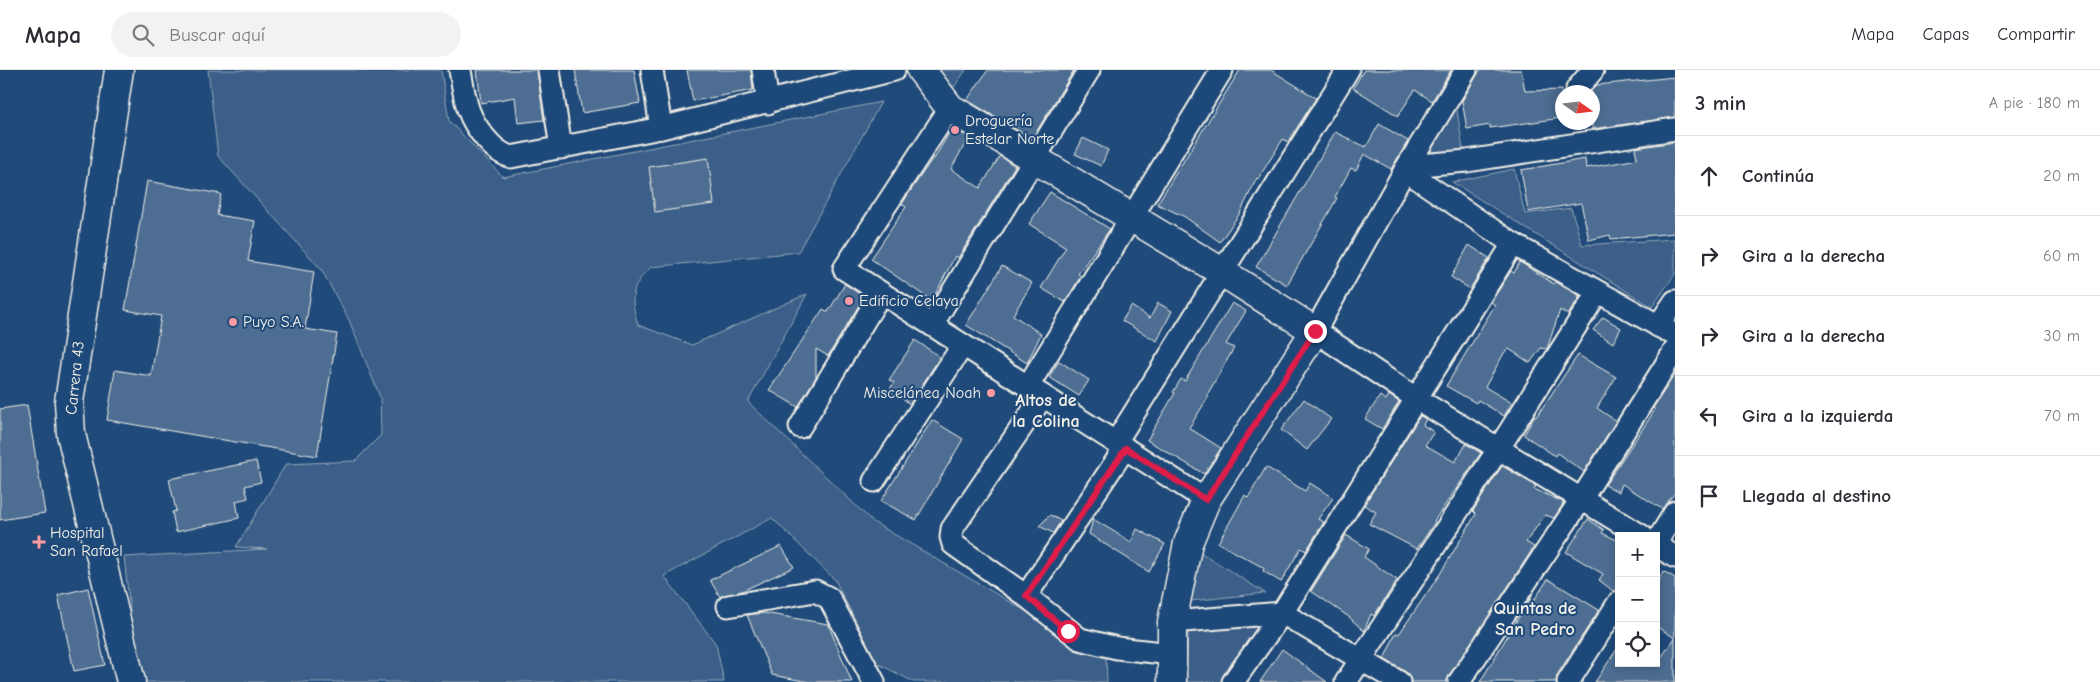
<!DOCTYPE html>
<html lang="es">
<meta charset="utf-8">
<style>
body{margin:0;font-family:"Comic Neue",sans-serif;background:#f2f2f3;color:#2b2b33}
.controls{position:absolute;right:15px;bottom:15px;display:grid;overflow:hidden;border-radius:0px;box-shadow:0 2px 12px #0003}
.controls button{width:45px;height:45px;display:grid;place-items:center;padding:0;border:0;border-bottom:1px solid #e1e1e2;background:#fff;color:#2b2b33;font:25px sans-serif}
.compass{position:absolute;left:1555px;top:15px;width:45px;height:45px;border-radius:50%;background:#fff;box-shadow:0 2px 12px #0003;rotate:104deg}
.stop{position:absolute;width:15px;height:15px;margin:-11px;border:4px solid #e11d48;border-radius:50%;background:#fff}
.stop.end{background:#e11d48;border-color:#fff;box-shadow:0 1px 5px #0008}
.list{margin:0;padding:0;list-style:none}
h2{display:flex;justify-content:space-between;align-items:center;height:65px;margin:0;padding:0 20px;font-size:21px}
h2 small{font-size:16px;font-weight:400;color:#7c7c81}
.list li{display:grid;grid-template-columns:32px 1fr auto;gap:15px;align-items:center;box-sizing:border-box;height:80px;padding:0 20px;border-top:1px solid #e1e1e2}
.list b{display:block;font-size:19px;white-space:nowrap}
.list em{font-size:16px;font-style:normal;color:#7c7c81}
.icon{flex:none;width:28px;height:28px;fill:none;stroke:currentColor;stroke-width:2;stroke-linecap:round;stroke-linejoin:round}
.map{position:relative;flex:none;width:1675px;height:612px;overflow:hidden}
header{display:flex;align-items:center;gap:30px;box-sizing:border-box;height:70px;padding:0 25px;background:#fff;border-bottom:1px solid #e1e1e2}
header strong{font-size:24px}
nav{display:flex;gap:28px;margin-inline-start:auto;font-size:18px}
.search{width:350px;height:45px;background:#f2f2f3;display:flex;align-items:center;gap:12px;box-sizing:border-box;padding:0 18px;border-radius:28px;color:#7c7c81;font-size:19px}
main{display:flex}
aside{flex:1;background:#fff}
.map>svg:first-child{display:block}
.green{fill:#3a5f88;stroke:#97a8b8}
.building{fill:#4d6e92;stroke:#f4f1e8}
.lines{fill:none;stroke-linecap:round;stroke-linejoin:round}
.street-casing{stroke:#f4f1e8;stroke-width:25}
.secondary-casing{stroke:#f4f1e8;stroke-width:31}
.street{stroke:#1f4a7a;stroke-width:21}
.secondary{stroke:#1f4a7a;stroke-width:28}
.route{stroke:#e11d48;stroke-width:6}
.poi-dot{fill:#ff9aa2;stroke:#1f4a7a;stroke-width:2}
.labels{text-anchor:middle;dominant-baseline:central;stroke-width:4;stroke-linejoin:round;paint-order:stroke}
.poi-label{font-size:16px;fill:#f4f1e8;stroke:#1f4a7a;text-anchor:start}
.street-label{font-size:16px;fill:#f4f1e8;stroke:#1f4a7a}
.neighbourhood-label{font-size:18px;font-weight:bold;fill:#f4f1e8;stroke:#1f4a7a}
</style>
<header>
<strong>Mapa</strong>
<div class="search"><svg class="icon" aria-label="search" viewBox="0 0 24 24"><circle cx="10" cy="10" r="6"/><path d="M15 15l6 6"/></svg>Buscar aquí</div>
<nav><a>Mapa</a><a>Capas</a><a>Compartir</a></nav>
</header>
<main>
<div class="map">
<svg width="1675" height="612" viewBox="0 0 1675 612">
<rect width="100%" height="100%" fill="#1f4a7a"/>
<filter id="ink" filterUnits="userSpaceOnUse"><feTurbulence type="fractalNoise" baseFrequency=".02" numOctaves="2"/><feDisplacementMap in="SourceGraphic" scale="10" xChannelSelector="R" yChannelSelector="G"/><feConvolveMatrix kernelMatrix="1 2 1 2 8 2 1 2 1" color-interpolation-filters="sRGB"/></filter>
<g filter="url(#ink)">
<!-- green -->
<g class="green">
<path d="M208,0H441L449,51L503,107L881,32L798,182L651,197C630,217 630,228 638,255L692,275L807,224L748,332L873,452L1106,588L1107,612H914L877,593L835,510L772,448L664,506L716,574L724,612H138L124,487L267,479L236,477L286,394L355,391L381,365L380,327L349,250L321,199L218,86Z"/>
<path d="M931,0H966L954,17L934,7Z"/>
<path d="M1456,33L1463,80L1420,90Z"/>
<path d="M1514,99L1525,144L1571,138L1582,175L1675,169V204L1652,237L1452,112Z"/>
<path d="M1200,482L1265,523L1191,531Z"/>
<path d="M1269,550L1226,612H1186L1188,560Z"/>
</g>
<!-- building -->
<g class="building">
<path d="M477,0H537L544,50L518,53L515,27L481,33Z"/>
<path d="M575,0H634L640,33L582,43Z"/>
<path d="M687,0H751L753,20L693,31Z"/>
<path d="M988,0H1074L1032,69L967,30Z"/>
<path d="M1240,0H1271L1316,28L1288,72L1283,69L1258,109L1257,108L1240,143L1220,172L1185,147L1157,134Z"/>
<path d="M1364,0H1451L1432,31L1415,20L1398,46L1353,18Z"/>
<path d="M1480,0H1521L1525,21L1562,20V48L1490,58V55L1467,59L1462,31Z"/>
<path d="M1675,7V47L1592,59V22H1590L1597,15Z"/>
<path d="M1379,54L1408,71L1391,99L1364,84L1356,100L1351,98L1335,127L1337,128L1331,139L1287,215L1256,197L1335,62L1366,77Z"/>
<path d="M952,58L969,67L951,99L980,118L1000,86L1015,96L958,188L955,186L932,231L871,189L906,137L902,134L911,120L933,88L934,89Z"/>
<path d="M1083,68L1108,80L1101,96L1075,84Z"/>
<path d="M1675,72V163L1611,169L1610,165L1589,170L1581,133L1528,142L1521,100L1585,89L1586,98L1633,90L1637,88L1635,78Z"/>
<path d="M708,88L714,134L655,142L649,97Z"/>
<path d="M147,111L221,124L217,145L255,151L248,191L314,202L305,259L337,264L317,386L107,350L115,300L151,306L161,246L125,240Z"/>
<path d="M1050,122L1110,159L1078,204L1081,206L1065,232L1041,218L1066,177L1029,154Z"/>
<path d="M1469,175L1489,188L1470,219L1451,207Z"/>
<path d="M1520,192L1554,214L1555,212L1580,226L1568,245L1560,240L1547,279L1541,278L1530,293L1509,279L1504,283L1485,317L1512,333L1504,346L1478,330L1476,333L1446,316L1495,235L1491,232L1511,201L1514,203Z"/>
<path d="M1002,196L1032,213L1013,245L1041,264L1027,293L966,255Z"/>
<path d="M845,214L864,227L828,286L816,279V307L798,337L769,320L823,239L828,242Z"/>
<path d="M1158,233L1172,241L1157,271L1122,251L1131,236L1150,248Z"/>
<path d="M1232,233L1246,241L1226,274L1234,278L1207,325L1209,326L1189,358L1221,378L1204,404L1147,370L1175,323L1173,322L1181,309L1185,311Z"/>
<path d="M1603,247L1621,258L1613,273L1593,260Z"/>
<path d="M915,270L940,287L910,334L889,320L894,313L889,310Z"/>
<path d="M1578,285L1616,307L1597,338L1616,351L1584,402L1557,383L1555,386L1524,365L1534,346L1536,347Z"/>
<path d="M1059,291L1089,310L1079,326L1049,307Z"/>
<path d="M1675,304V423L1662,439L1622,414L1619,422L1605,415L1655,340L1653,338Z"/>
<path d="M1389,325L1399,332L1382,359L1365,349L1380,326L1386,330Z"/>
<path d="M1304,329L1331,349L1307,380L1281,360Z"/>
<path d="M27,335L45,443L0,450V339Z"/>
<path d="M1420,346L1426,349L1423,355L1434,362L1425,375L1455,392L1466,374L1481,383L1434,451L1435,452L1417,479L1369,454L1376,442L1364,435Z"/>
<path d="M932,350L963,369L916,450L881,431Z"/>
<path d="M256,391L261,412L245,416L248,428L236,431L239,448L176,462L172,442L176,441L169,409Z"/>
<path d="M1502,396L1536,416L1534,419L1563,432L1562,436L1554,448L1545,445L1526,472L1534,477L1446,612H1411L1406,602L1384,589L1396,563L1399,564L1440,504L1476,444L1473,441Z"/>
<path d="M1266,397L1305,421L1310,413L1333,428L1318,449L1324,452L1306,481L1301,478L1281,512L1263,501L1264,498L1218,473L1245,425L1248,428Z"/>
<path d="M1050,445L1061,451L1053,463L1039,456Z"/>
<path d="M1093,449L1131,472L1137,459L1165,474L1149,502L1089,464Z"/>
<path d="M1588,449L1604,460L1602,463L1619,471V520L1613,521L1599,510L1603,504L1566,482Z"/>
<path d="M1346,465L1369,479L1364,487L1397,510L1374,546L1371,544L1364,561L1349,547L1311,521Z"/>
<path d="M781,476L794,497L742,521L720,527L710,510Z"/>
<path d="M1663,501L1675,508V612H1595L1619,576V593H1657L1675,568L1656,556V516Z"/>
<path d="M1548,509L1599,540L1557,605L1556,612H1480L1532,525L1529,534L1531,535Z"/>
<path d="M88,518L105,595L74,601L58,525Z"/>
<path d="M764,543L828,554L852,612H809L772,605L747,545Z"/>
<path d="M1282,579L1327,612H1260Z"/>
</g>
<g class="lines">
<defs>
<g id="street">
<path d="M460,0C465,29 466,46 486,69C494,78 499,83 511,87L661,58L894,0"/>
<path d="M549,0L561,78"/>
<path d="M652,0L661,58"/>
<path d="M763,0L768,33"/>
<path d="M1466,0L1405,100L1315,261L1417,329L1642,466"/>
<path d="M1577,19L1593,0"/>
<path d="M950,38L844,199L1206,430"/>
<path d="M1408,96L1467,91L1675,59"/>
<path d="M1405,100L1513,174L1675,265"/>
<path d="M932,255L1089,0"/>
<path d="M1658,256L1675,231"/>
<path d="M1028,316L1222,0"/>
<path d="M1043,326L952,459L951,467L953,474L1026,526L1080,569L1117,578L1172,584"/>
<path d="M800,357L881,223"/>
<path d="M1116,372L1348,0"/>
<path d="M874,411L963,275"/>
<path d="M1656,473L1675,442"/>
<path d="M1656,475L1675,487"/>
<path d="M1026,526L1125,378"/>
<path d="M728,536L815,521L829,528L874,612"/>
<path d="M1172,552L1282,543L1399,612"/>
<path d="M1233,612L1282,543L1513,174"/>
<path d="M1346,612L1499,378L1597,223"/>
<path d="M1459,612L1582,428L1675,280"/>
<path d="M1568,612L1619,532"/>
</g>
<g id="secondary">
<path d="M119,0L69,332L71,364L131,612"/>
<path d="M921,0L950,38L1222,202L1315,261L1206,430L1188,473L1172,552V612"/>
</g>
</defs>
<!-- street casing -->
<use href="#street" class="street-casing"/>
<!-- secondary casing -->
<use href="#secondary" class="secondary-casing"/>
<!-- street -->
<use href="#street" class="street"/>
<!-- secondary -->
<use href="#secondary" class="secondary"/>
</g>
</g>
<g class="lines" filter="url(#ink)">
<!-- route -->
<path class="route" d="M1068,561L1026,526L1126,378L1206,430L1315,261"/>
</g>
<!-- markers -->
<g class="poi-dot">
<circle cx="955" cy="60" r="5"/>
<circle cx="849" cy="231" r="5"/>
<circle cx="233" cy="252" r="5"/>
<circle cx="991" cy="323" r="5"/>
<path d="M36.5 464.5h5v5h5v5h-5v5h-5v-5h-5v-5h5z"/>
</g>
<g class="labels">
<!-- poi labels -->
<g class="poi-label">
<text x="965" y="51">Droguería<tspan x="965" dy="18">Estelar Norte</tspan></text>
<text x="859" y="231">Edificio Celaya</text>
<text x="243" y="252">Puyo S.A.</text>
<text x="981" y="323" text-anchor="end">Miscelánea Noah</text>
<text x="50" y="463">Hospital<tspan x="50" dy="18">San Rafael</tspan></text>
</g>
<!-- street labels -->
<g class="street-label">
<text transform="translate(75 308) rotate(-84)">Carrera 43</text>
</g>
<!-- neighbourhood labels -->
<g class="neighbourhood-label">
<text x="1046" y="330">Altos de<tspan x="1046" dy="21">la Colina</tspan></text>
<text x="1535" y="538">Quintas de<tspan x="1535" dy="21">San Pedro</tspan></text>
</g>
</g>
</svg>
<div class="controls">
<button>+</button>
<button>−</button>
<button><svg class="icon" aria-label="locate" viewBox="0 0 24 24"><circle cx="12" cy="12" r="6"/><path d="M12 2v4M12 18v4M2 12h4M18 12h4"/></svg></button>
</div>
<svg class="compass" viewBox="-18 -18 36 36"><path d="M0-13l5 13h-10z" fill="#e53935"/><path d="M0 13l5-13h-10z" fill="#7c7c81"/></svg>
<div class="stop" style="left:1068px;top:561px"></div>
<div class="stop end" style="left:1315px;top:261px"></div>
</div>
<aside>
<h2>3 min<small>A pie · 180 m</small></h2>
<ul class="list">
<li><svg class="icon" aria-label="ahead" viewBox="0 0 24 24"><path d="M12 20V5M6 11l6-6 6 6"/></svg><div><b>Continúa</b></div><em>20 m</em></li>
<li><svg class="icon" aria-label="right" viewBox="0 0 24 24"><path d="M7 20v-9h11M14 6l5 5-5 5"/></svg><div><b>Gira a la derecha</b></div><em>60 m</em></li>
<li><svg class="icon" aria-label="right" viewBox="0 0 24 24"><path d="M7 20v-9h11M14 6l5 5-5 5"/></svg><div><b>Gira a la derecha</b></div><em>30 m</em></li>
<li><svg class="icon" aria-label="left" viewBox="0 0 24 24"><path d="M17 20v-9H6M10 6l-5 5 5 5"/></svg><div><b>Gira a la izquierda</b></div><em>70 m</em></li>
<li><svg class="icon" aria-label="arrive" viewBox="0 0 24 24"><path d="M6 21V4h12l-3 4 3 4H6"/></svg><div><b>Llegada al destino</b></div></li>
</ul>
</aside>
</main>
